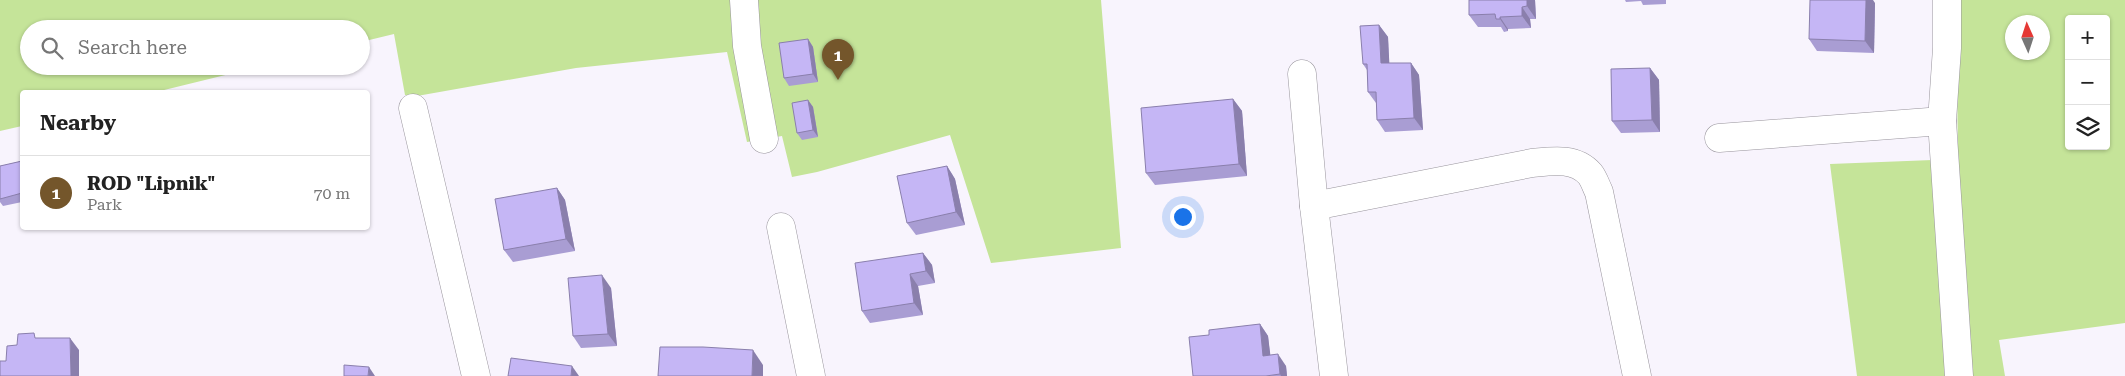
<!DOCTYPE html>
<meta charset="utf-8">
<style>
body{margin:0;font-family:"Roboto Serif",serif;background:#f6f6f6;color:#222}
.controls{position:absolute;right:15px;top:15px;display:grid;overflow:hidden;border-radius:5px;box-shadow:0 1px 4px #0004}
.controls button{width:45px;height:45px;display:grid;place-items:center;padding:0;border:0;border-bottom:1px solid #e0e0e0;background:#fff;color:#222;font:25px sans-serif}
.compass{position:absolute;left:2005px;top:15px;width:45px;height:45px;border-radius:50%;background:#fff;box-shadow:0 1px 4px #0004;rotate:357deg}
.you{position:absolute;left:1182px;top:216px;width:18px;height:18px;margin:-12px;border:4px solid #fff;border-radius:50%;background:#1a73e8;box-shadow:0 0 0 8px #1a73e833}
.badge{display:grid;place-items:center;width:32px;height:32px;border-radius:50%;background:#74562b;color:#fff;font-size:16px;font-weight:700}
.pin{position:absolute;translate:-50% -41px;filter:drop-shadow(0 1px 2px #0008)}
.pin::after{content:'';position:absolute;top:26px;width:18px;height:15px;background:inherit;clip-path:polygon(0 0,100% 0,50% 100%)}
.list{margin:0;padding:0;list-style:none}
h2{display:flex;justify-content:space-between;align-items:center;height:65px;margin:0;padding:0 20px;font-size:21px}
h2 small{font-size:16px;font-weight:400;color:#767676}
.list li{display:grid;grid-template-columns:32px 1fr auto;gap:15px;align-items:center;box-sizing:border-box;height:75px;padding:0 20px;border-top:1px solid #e0e0e0}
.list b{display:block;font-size:19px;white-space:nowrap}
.list p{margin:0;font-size:16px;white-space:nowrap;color:#767676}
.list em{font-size:16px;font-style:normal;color:#767676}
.icon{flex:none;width:28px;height:28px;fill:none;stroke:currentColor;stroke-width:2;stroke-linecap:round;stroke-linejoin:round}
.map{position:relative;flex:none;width:2125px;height:376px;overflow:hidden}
.search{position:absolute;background:#fff;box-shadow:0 1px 4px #0004;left:20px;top:20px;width:350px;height:55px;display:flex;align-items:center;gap:12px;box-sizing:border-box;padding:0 18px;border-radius:28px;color:#767676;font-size:19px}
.panel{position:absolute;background:#fff;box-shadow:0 1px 4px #0004;left:20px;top:90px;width:350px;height:140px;border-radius:5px}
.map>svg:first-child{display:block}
.green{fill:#c5e499;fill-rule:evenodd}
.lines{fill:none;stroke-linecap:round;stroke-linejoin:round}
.minor-casing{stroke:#98949c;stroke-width:29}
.minor{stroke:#fff;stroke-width:28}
.wall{fill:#a99dd3}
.shaded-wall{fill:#8a7fac}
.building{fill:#c5b6f5;stroke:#8a7fac}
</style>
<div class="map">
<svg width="2125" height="376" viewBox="0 0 2125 376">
<rect width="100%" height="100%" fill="#f8f4fd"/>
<!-- green -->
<g class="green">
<path d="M0,0H1101L1121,248L991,263L950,135L817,172L792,177L782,136L747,142L727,52L576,68L417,96L405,95L394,34L361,42V29H29V66H262L156,92H22V126L0,131Z"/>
<path d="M1956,0H2125V323L1999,340L2005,376H1857L1830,164L1958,159ZM2069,19H2106V146H2069ZM2012,22H2042V52H2012Z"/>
</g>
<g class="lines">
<defs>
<g id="minor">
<path d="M744,0L747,46L764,139"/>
<path d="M1947,0V48L1942,121L1959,376"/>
<path d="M1302,74L1314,206L1334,376"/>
<path d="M413,108L476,376"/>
<path d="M1719,138L1942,121"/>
<path d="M1314,206L1532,163C1552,161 1575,157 1590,174C1594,179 1596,186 1599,192L1637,376"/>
<path d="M781,227L811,376"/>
</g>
</defs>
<!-- minor casing -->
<use href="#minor" class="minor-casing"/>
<!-- minor -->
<use href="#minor" class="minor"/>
</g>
<!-- wall -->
<g class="wall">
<path d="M1469,0H1535L1536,19H1530L1531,28L1508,29V31L1504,32L1501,27H1478L1469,15Z"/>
<path d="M1625,0H1676H1666V4L1643,5L1641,1L1626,2Z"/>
<path d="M1875,3L1874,53L1817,51L1809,39Z"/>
<path d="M1379,25L1388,37L1389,63H1411L1419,75L1423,130L1385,132L1377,120L1376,103L1368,92L1367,70L1363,64Z"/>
<path d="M808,39L813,47L818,82L789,86L784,78Z"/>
<path d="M1650,68L1659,80L1660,132L1621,133L1612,121Z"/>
<path d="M1233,99L1242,111L1247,176L1155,185L1146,173Z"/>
<path d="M808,100L813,107L818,137L802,140L797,133Z"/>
<path d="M22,161V202L3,206L0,202V166Z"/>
<path d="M947,166L955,179L965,225L916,235L907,223Z"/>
<path d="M557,188L565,200L575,251L513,262L504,250Z"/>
<path d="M923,253L932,265L935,283L918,286L923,315L870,323L862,311Z"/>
<path d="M611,288L617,346L581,348L573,336Z"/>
<path d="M1260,324L1268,336L1270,355L1286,366L1287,376H1193L1209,335Z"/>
</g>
<!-- shaded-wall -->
<g class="shaded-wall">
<path d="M1527,0H1535L1536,19L1527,6Z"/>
<path d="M1866,0H1873L1875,3L1874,53L1865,41Z"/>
<path d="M1522,7L1530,19L1531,28L1522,16Z"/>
<path d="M1500,17L1508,29V31L1500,19Z"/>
<path d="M1379,25L1388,37L1390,76L1381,63Z"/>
<path d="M808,39L813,47L818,82L813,74Z"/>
<path d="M1411,63L1419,75L1423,130L1414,118Z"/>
<path d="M1650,68L1659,80L1660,132L1652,120Z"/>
<path d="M1233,99L1242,111L1247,176L1239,164Z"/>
<path d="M808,100L813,107L818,137L813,130Z"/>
<path d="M947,166L955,179L965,225L956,212Z"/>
<path d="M557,188L565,200L575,251L566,239Z"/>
<path d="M923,253L932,265L935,283L926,271Z"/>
<path d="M910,274L918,286L923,315L914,303Z"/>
<path d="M602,275L611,288L617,346L608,334Z"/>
<path d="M1260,324L1268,336L1272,368L1263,356Z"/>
<path d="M70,338L79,350V376H71Z"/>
<path d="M753,350L763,365V376H752Z"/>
<path d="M1278,354L1286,366L1287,376H1281L1280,374Z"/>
<path d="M572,366L579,376H571Z"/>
<path d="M369,367L375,376H368Z"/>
</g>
<!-- building -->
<g class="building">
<path d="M1469,0H1527V6L1522,7V16L1500,17V19H1496L1495,14L1469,15Z"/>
<path d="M1810,0H1866L1865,41L1809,39Z"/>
<path d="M1379,25L1381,63H1411L1414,118L1377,120L1376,92H1368L1367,64H1363L1360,26Z"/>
<path d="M808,39L813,74L784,78L779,43Z"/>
<path d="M1650,68L1652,120L1612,121L1611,69Z"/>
<path d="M1233,99L1239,164L1146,173L1141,108Z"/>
<path d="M808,100L813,130L797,133L792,103Z"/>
<path d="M22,161V193L0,199V166Z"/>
<path d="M947,166L956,212L907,223L897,176Z"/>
<path d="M557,188L566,239L504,250L495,199Z"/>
<path d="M923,253L926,271L910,274L914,303L862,311L855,263Z"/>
<path d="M602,275L608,334L573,336L568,278Z"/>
<path d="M1260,324L1263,356L1278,354L1280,374L1266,376H1193L1189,337L1209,335V330Z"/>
<path d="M34,333L35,338H70L71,376H0V361H6L7,346L17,345L18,334Z"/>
<path d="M660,347H703L753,350L752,376H658Z"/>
<path d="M511,358L572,366L571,376H508Z"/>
<path d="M344,365L369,367L368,376H344Z"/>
</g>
</svg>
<div class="controls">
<button>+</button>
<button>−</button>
<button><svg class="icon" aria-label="layers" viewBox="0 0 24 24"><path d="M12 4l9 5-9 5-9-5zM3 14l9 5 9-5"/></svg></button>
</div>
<svg class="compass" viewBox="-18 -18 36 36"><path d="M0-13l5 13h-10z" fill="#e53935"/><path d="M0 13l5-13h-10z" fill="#767676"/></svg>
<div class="you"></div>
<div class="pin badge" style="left:838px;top:80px">1</div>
<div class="search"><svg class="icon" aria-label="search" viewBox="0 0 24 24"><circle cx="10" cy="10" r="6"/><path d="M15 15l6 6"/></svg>Search here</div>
<section class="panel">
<h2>Nearby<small></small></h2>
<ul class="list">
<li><span class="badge">1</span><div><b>ROD &quot;Lipnik&quot;</b><p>Park</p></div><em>70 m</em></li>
</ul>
</section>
</div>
